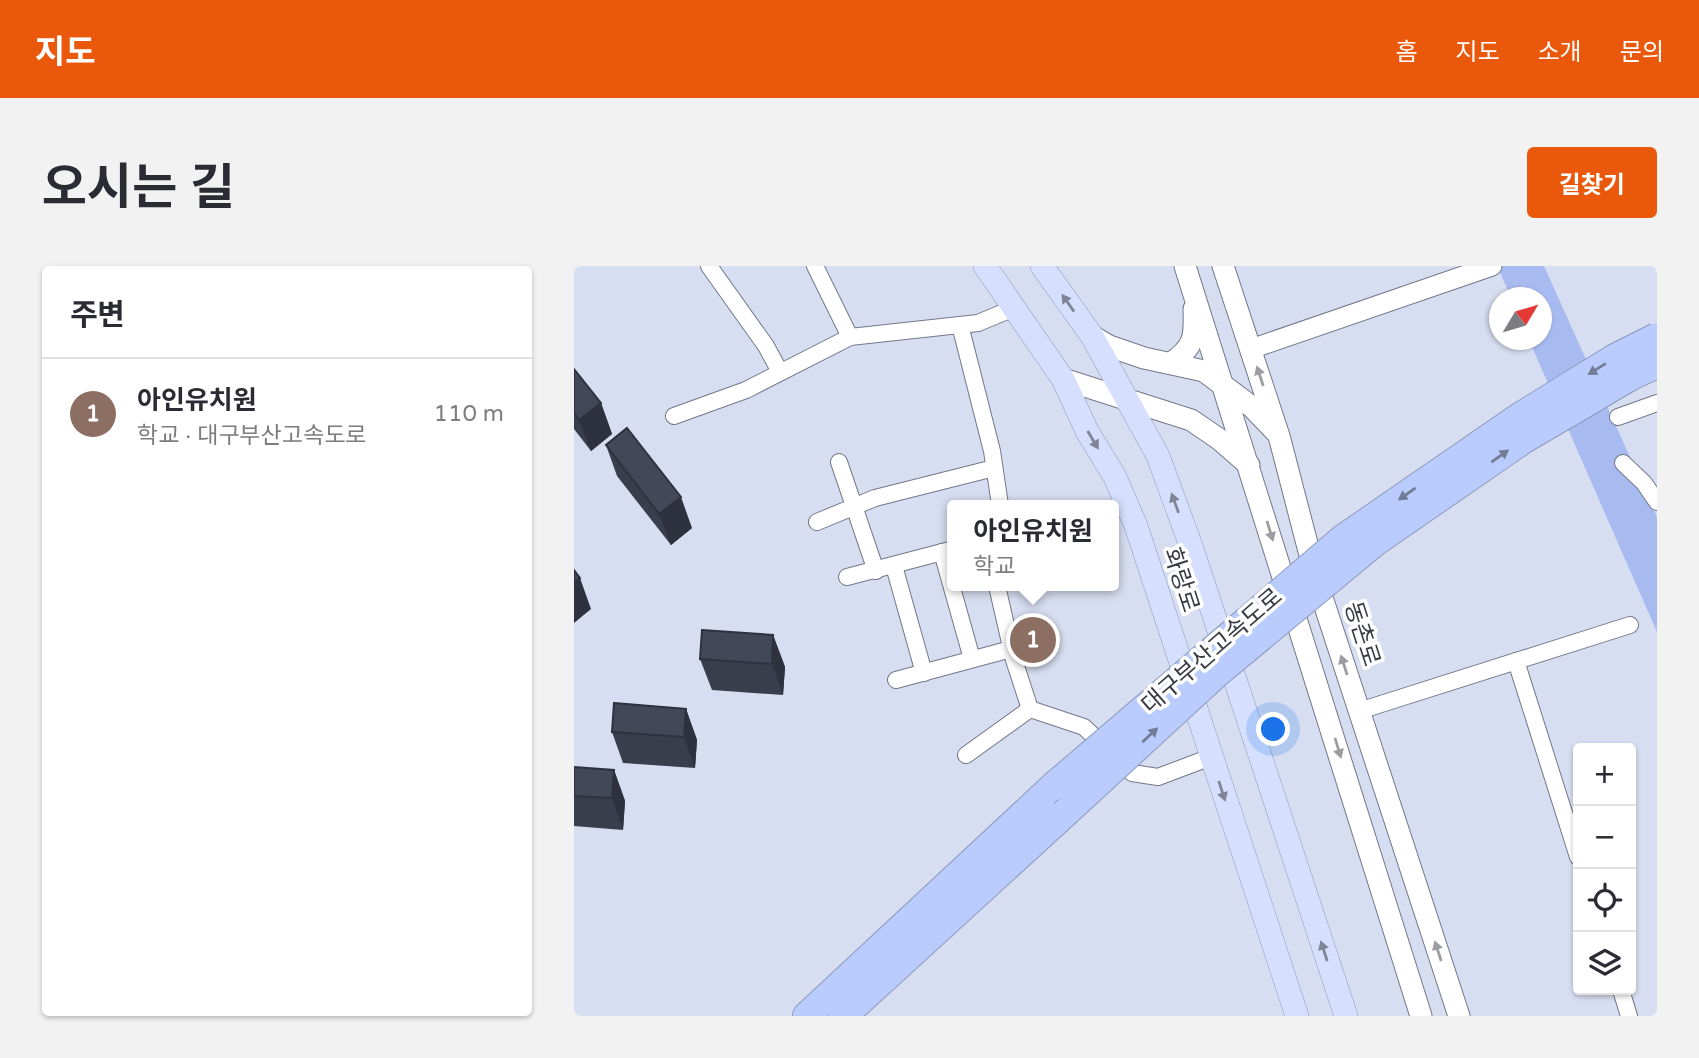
<!DOCTYPE html>
<html lang="ko">
<meta charset="utf-8">
<style>
body{margin:0;font-family:"Varela Round","Noto Sans KR",sans-serif;background:#f2f2f3;color:#2b2b33}
.controls{position:absolute;right:21px;bottom:21px;display:grid;overflow:hidden;border-radius:7px;box-shadow:0 2px 5px #0004}
.controls button{width:63px;height:63px;display:grid;place-items:center;padding:0;border:0;border-bottom:2px solid #e1e1e2;background:#fff;color:#2b2b33;font:35px sans-serif}
.compass{position:absolute;left:915px;top:21px;width:63px;height:63px;border-radius:50%;background:#fff;box-shadow:0 2px 5px #0004;rotate:52deg}
.you{position:absolute;left:700px;top:464px;width:24px;height:24px;margin:-18px;border:5px solid #fff;border-radius:50%;background:#1a73e8;box-shadow:0 0 0 10px #1a73e833}
.badge{display:grid;place-items:center;width:46px;height:46px;border-radius:50%;background:#ea580c;color:#fff;font-size:23px;font-weight:700}
.pin{position:absolute;translate:-50% -50%;border:4px solid #fff;box-shadow:0 2px 7px #0006}
.popup{position:absolute;left:373px;top:234px;width:172px;height:91px;box-sizing:border-box;display:grid;place-content:center;border-radius:7px;background:#fff;filter:drop-shadow(0 2px 5px #0005);font-size:23px;white-space:nowrap;color:#7c7c81}
.popup b{font-size:26px;color:#2b2b33}
.popup::after{content:'';position:absolute;left:50%;top:100%;margin-left:-14px;border:14px solid transparent;border-top-color:#fff}
.list{margin:0;padding:0;list-style:none}
h2{display:flex;justify-content:space-between;align-items:center;height:91px;margin:0;padding:0 28px;font-size:30px}
h2 small{font-size:23px;font-weight:400;color:#7c7c81}
.list li{display:grid;grid-template-columns:46px 1fr auto;gap:21px;align-items:center;box-sizing:border-box;height:112px;padding:0 28px;border-top:2px solid #e1e1e2}
.list b{display:block;font-size:26px;white-space:nowrap}
.list p{margin:0;font-size:23px;white-space:nowrap;color:#7c7c81}
.list em{font-size:23px;font-style:normal;color:#7c7c81}
.icon{flex:none;width:38px;height:38px;fill:none;stroke:currentColor;stroke-width:2;stroke-linecap:round;stroke-linejoin:round}
.map{position:relative;flex:none;width:1083px;height:750px;overflow:hidden;border-radius:7px}
header{display:flex;align-items:center;gap:42px;box-sizing:border-box;height:98px;padding:0 35px;background:#ea580c;color:#fff}
header strong{font-size:33px}
nav{display:flex;gap:38px;margin-inline-start:auto;font-size:24px}
.intro{display:flex;align-items:center;justify-content:space-between;box-sizing:border-box;height:168px;padding:0 42px}
h1{margin:0;font-size:49px}
.button{padding:18px 32px;border-radius:7px;background:#ea580c;color:#fff;font-size:24px;font-weight:700}
main{display:flex;gap:42px;padding:0 42px}
aside{flex:1;background:#fff;border-radius:7px;box-shadow:0 2px 5px #0004}
.map>svg:first-child{display:block}
.green{fill:#a8bbf1}
.lines{fill:none;stroke-linecap:round;stroke-linejoin:round}
.minor-casing{stroke:#727889;stroke-width:18}
.tertiary-casing{stroke:#727889;stroke-width:21}
.secondary-casing{stroke:#727889;stroke-width:23}
.primary-casing{stroke:#8c99bc;stroke-width:24}
.motorway-casing{stroke:#8c99bc;stroke-width:30}
.minor{stroke:#fff;stroke-width:16}
.tertiary{stroke:#fff;stroke-width:19}
.secondary{stroke:#fff;stroke-width:21}
.primary{stroke:#d6e0fe;stroke-width:23}
.motorway{stroke:#baccfd;stroke-width:28}
.motorway-bridge-casing{stroke:#8c99bc;stroke-width:30;stroke-linecap:butt}
.motorway-bridge{stroke:#baccfd;stroke-width:28}
.wall{fill:#393e4c}
.shaded-wall{fill:#2e323e}
.building{fill:#424858;stroke:#2e323e;stroke-width:2}
.oneway{fill:#7f8597}
.oneway2{fill:#727c97}
.oneway3{fill:#9c9da1}
.labels{text-anchor:middle;dominant-baseline:central;stroke-width:7;stroke-linejoin:round;paint-order:stroke}
.street-label{font-size:24px;fill:#383b43;stroke:#fff}
</style>
<header>
<strong>지도</strong>
<nav><a>홈</a><a>지도</a><a>소개</a><a>문의</a></nav>
</header>
<div class="intro"><h1>오시는 길</h1><a class="button">길찾기</a></div>
<main>
<aside>
<h2>주변<small></small></h2>
<ul class="list">
<li><span class="badge" style="background:#8d6e63">1</span><div><b>아인유치원</b><p>학교 · 대구부산고속도로</p></div><em>110 m</em></li>
</ul>
</aside>
<div class="map">
<svg width="1083" height="750" viewBox="0 0 1083 750">
<rect width="100%" height="100%" fill="#d7def1"/>
<!-- green -->
<path class="green" d="M923,0H970L1083,251V366L955,74H968V32L937,31Z"/>
<g class="lines">
<defs>
<g id="minor">
<path d="M135,0L192,80L206,106"/>
<path d="M241,0L276,71"/>
<path d="M386,59L418,185L426,239"/>
<path d="M100,150L172,124L276,71L404,57L440,42"/>
<path d="M1044,151L1083,137"/>
<path d="M265,196L302,305"/>
<path d="M1049,197L1070,217L1083,236"/>
<path d="M243,256L301,232L420,202"/>
<path d="M368,286L398,393"/>
<path d="M320,300L350,407"/>
<path d="M273,311L376,284"/>
<path d="M423,320L440,394L456,443L510,461L558,507L584,511L637,491"/>
<path d="M942,395L1004,591"/>
<path d="M322,414L437,383"/>
<path d="M785,445L1056,359"/>
<path d="M392,489L456,443"/>
<path d="M1047,724L1055,750"/>
</g>
<path id="tertiary" d="M677,83L918,0"/>
<g id="secondary">
<path d="M611,0L847,750"/>
<path d="M649,0L705,170L743,316L885,750"/>
<path d="M518,70L535,80L570,92L630,105L678,141L701,165"/>
<path d="M597,97C621,81 621,70 620,43"/>
<path d="M489,113L617,154L645,173L675,199"/>
</g>
<g id="primary">
<path d="M411,0L489,113L513,165L541,211L562,260L723,750"/>
<path d="M468,0L518,70L584,190L617,280L772,750"/>
</g>
<g id="motorway">
<path d="M233,750L480,520"/>
<path d="M269,750L490,548"/>
</g>
</defs>
<!-- minor casing -->
<use href="#minor" class="minor-casing"/>
<!-- tertiary casing -->
<use href="#tertiary" class="tertiary-casing"/>
<!-- secondary casing -->
<use href="#secondary" class="secondary-casing"/>
<!-- primary casing -->
<use href="#primary" class="primary-casing"/>
<!-- motorway casing -->
<use href="#motorway" class="motorway-casing"/>
<!-- minor -->
<use href="#minor" class="minor"/>
<!-- tertiary -->
<use href="#tertiary" class="tertiary"/>
<!-- secondary -->
<use href="#secondary" class="secondary"/>
<!-- primary -->
<use href="#primary" class="primary"/>
<!-- motorway -->
<use href="#motorway" class="motorway"/>
<defs>
<g id="motorway-bridge">
<path d="M480,520L770,272L944,152L1041,92L1083,71"/>
<path d="M490,548L643,407L801,276L950,173L1057,110L1083,98"/>
</g>
</defs>
<!-- motorway-bridge casing -->
<use href="#motorway-bridge" class="motorway-bridge-casing"/>
<!-- motorway-bridge -->
<use href="#motorway-bridge" class="motorway-bridge"/>
</g>
<!-- wall -->
<g class="wall">
<path d="M0,103L27,137L38,168L17,185L0,163Z"/>
<path d="M32,179L118,262L97,279L43,210Z"/>
<path d="M199,369L211,401L209,429L138,424L126,393Z"/>
<path d="M112,443L123,474L121,502L49,497L38,466Z"/>
<path d="M0,501L40,504L51,535L49,564L0,560Z"/>
</g>
<!-- shaded-wall -->
<g class="shaded-wall">
<path d="M27,137L38,168L17,185L5,154Z"/>
<path d="M107,231L118,262L97,279L85,248Z"/>
<path d="M6,312L17,343L0,357V317Z"/>
<path d="M199,369L211,401L209,429L198,398Z"/>
<path d="M112,443L123,474L121,502L110,471Z"/>
<path d="M40,504L51,535L49,564L38,532Z"/>
</g>
<!-- building -->
<g class="building">
<path d="M0,103L27,137L5,154L0,147Z"/>
<path d="M53,162L107,231L85,248L32,179Z"/>
<path d="M0,304L6,312L0,317Z"/>
<path d="M128,364L199,369L198,398L126,393Z"/>
<path d="M40,437L112,443L110,471L38,466Z"/>
<path d="M0,501L40,504L38,532L0,530Z"/>
</g>
<!-- one-way arrows -->
<defs><path id="oneway-solid" d="M-6-.8H1V-3.2L6.5 0L1 3.2V.8H-6Z" transform="scale(1.75)"/></defs>
<g class="oneway">
<use href="#oneway-solid" transform="translate(494 37) rotate(-125)"/>
<use href="#oneway-solid" transform="translate(519 174) rotate(59)"/>
<use href="#oneway-solid" transform="translate(601 237) rotate(-110)"/>
<use href="#oneway-solid" transform="translate(648 525) rotate(72)"/>
<use href="#oneway-solid" transform="translate(750 685) rotate(-108)"/>
</g>
<g class="oneway2">
<use href="#oneway-solid" transform="translate(1023 103) rotate(148)"/>
<use href="#oneway-solid" transform="translate(926 190) rotate(-35)"/>
<use href="#oneway-solid" transform="translate(833 228) rotate(145)"/>
<use href="#oneway-solid" transform="translate(576 469) rotate(-43)"/>
</g>
<g class="oneway3">
<use href="#oneway-solid" transform="translate(686 110) rotate(-108)"/>
<use href="#oneway-solid" transform="translate(696 265) rotate(73)"/>
<use href="#oneway-solid" transform="translate(770 399) rotate(-108)"/>
<use href="#oneway-solid" transform="translate(764 482) rotate(73)"/>
<use href="#oneway-solid" transform="translate(864 685) rotate(-108)"/>
</g>
<g class="labels">
<!-- street labels -->
<g class="street-label">
<text transform="translate(607 314) rotate(72)">화랑로</text>
<text transform="translate(788 368) rotate(72)">동촌로</text>
<text transform="translate(638 385) rotate(-41)">대구부산고속도로</text>
</g>
</g>
</svg>
<div class="controls">
<button>+</button>
<button>−</button>
<button><svg class="icon" aria-label="locate" viewBox="0 0 24 24"><circle cx="12" cy="12" r="6"/><path d="M12 2v4M12 18v4M2 12h4M18 12h4"/></svg></button>
<button><svg class="icon" aria-label="layers" viewBox="0 0 24 24"><path d="M12 4l9 5-9 5-9-5zM3 14l9 5 9-5"/></svg></button>
</div>
<svg class="compass" viewBox="-18 -18 36 36"><path d="M0-13l5 13h-10z" fill="#e53935"/><path d="M0 13l5-13h-10z" fill="#7c7c81"/></svg>
<div class="you"></div>
<div class="pin badge" style="left:459px;top:374px;background:#8d6e63">1</div>
<div class="popup"><b>아인유치원</b>학교</div>
</div>
</main>
